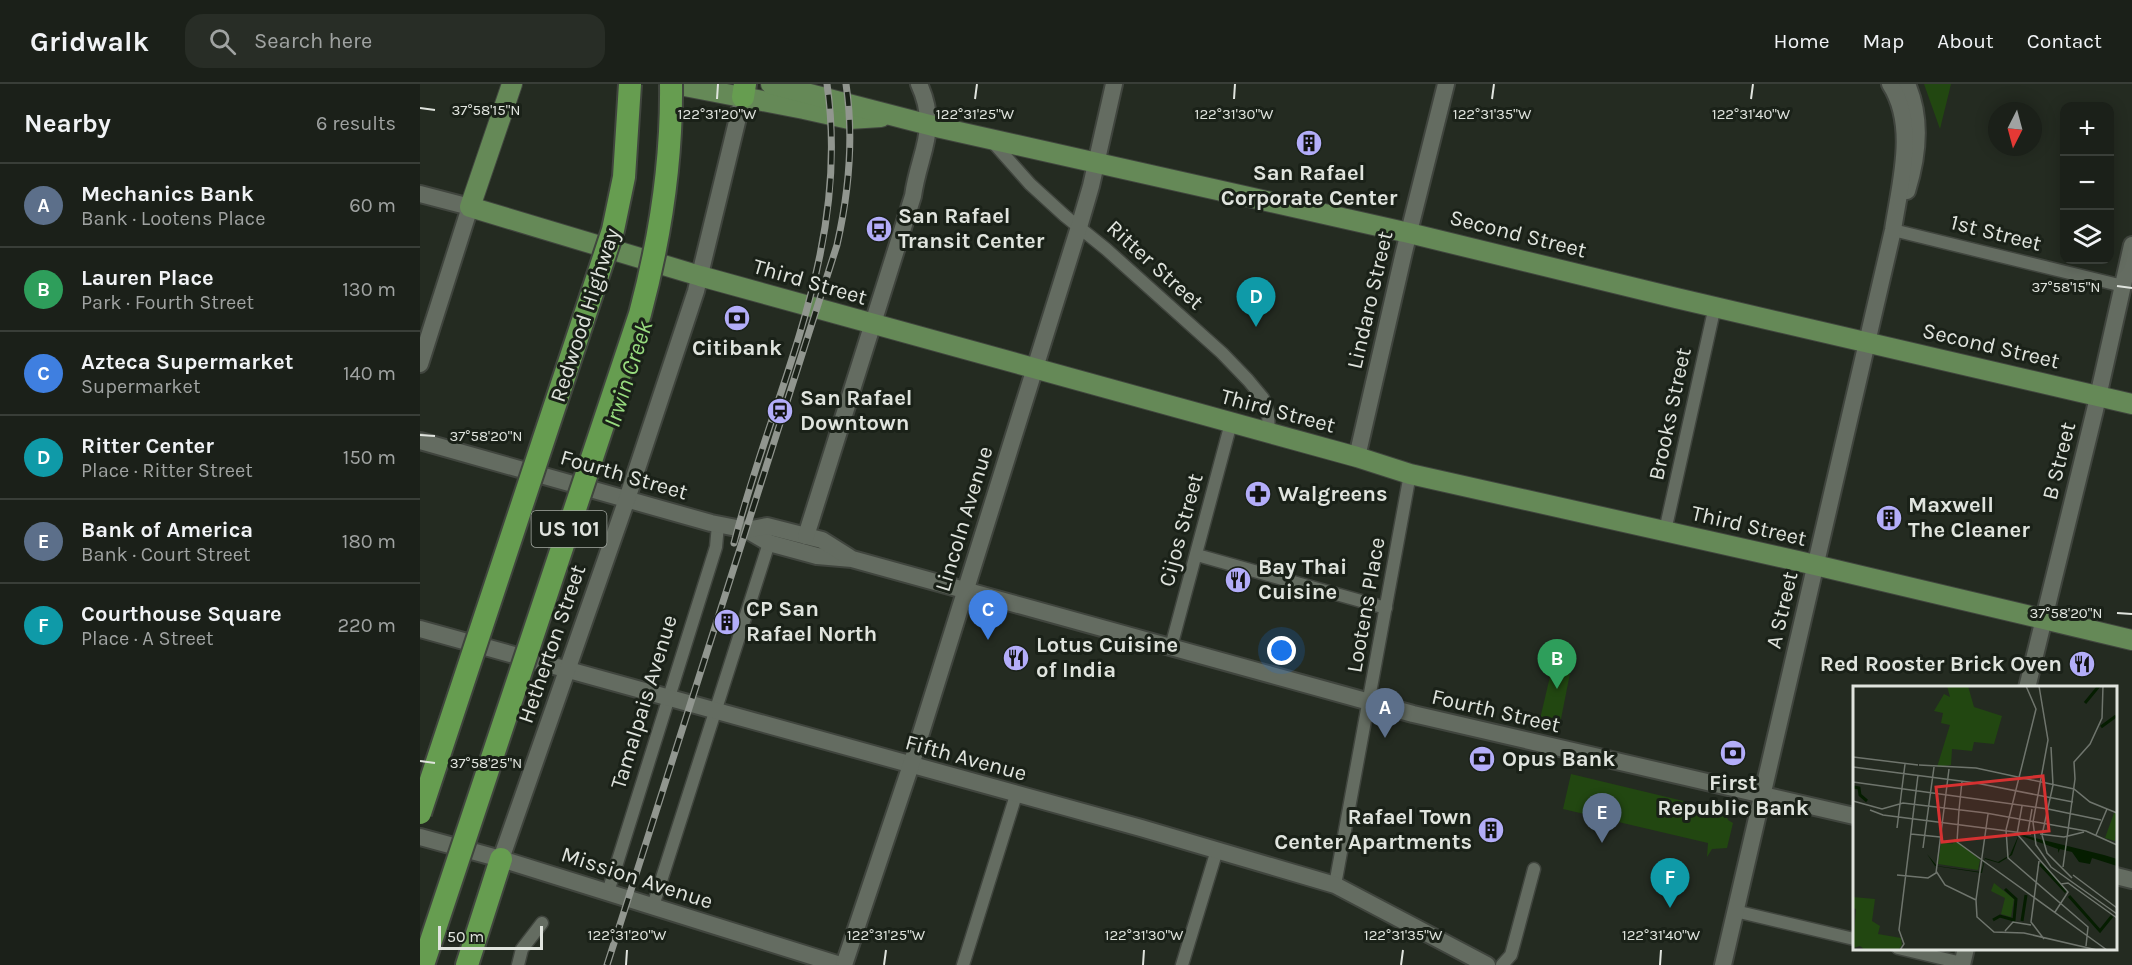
<!DOCTYPE html>
<meta charset="utf-8">
<style>
body{margin:0;font-family:Karla,sans-serif;background:#282d26;color:#f1f3f6}
.controls{position:absolute;right:18px;top:18px;display:grid;overflow:hidden;border-radius:12px;box-shadow:0 3px 15px #0003}
.controls button{width:54px;height:54px;display:grid;place-items:center;padding:0;border:0;border-bottom:2px solid #393e38;background:#1b2019;color:#f1f3f6;font:30px sans-serif}
.compass{position:absolute;left:1568px;top:18px;width:54px;height:54px;border-radius:50%;background:#1b2019;box-shadow:0 3px 15px #0003;rotate:186deg}
.scale{position:absolute;left:18px;bottom:15px;width:105px;box-sizing:border-box;padding-left:6px;border:3px solid #e0e4de;border-top:0;font-size:16px;line-height:21px;white-space:nowrap;color:#e0e4de;-webkit-text-stroke:4px #1a2118;paint-order:stroke}
.you{position:absolute;left:862px;top:567px;width:21px;height:21px;margin:-15px;border:4px solid #fff;border-radius:50%;background:#1a73e8;box-shadow:0 0 0 9px #1a73e833}
.badge{display:grid;place-items:center;width:39px;height:39px;border-radius:50%;background:#b3adf9;color:#fff;font-size:20px;font-weight:700}
.pin{position:absolute;translate:-50% -50px;filter:drop-shadow(0 2px 3px #0008)}
.pin::after{content:'';position:absolute;top:32px;width:21px;height:18px;background:inherit;clip-path:polygon(0 0,100% 0,50% 100%)}
.list{margin:0;padding:0;list-style:none}
h2{display:flex;justify-content:space-between;align-items:center;height:78px;margin:0;padding:0 24px;font-size:26px}
h2 small{font-size:20px;font-weight:400;color:#a0a3a2}
.list li{display:grid;grid-template-columns:39px 1fr auto;gap:18px;align-items:center;box-sizing:border-box;height:84px;padding:0 24px;border-top:2px solid #393e38}
.list b{display:block;font-size:22px;white-space:nowrap}
.list p{margin:0;font-size:20px;white-space:nowrap;color:#a0a3a2}
.list em{font-size:20px;font-style:normal;color:#a0a3a2}
.icon{flex:none;width:33px;height:33px;fill:none;stroke:currentColor;stroke-width:2;stroke-linecap:round;stroke-linejoin:round}
.map{position:relative;flex:none;width:1712px;height:881px;overflow:hidden}
header{display:flex;align-items:center;gap:36px;box-sizing:border-box;height:84px;padding:0 30px;background:#1b2019;border-bottom:2px solid #393e38}
header strong{font-size:28px}
nav{display:flex;gap:33px;margin-inline-start:auto;font-size:21px}
.search{width:420px;height:54px;background:#282d26;display:flex;align-items:center;gap:15px;box-sizing:border-box;padding:0 21px;border-radius:18px;color:#a0a3a2;font-size:22px}
main{display:flex}
aside{flex:1;background:#1b2019}
.map>svg:first-child{display:block}
.green{fill:#224711}
.lines{fill:none;stroke-linecap:round;stroke-linejoin:round}
.street-casing{stroke:#40453e;stroke-width:15}
.secondary-casing{stroke:#40453e;stroke-width:20}
.primary-casing{stroke:#40453e;stroke-width:22}
.highway-casing{stroke:#40453e;stroke-width:26}
.street{stroke:#646c61;stroke-width:12}
.secondary{stroke:#646c61;stroke-width:16}
.primary{stroke:#658957;stroke-width:20}
.highway{stroke:#669d50;stroke-width:22}
.rail-casing{stroke:#91968f;stroke-width:7}
.rail{stroke:#1a2118;stroke-width:4.5;stroke-dasharray:14;stroke-linecap:butt}
.highway-bridge-casing{stroke:#40453e;stroke-width:26;stroke-linecap:butt}
.highway-bridge{stroke:#669d50;stroke-width:22}
.ticks{fill:none;stroke:#e0e4de;stroke-width:2}
.labels{text-anchor:middle;dominant-baseline:central;stroke-width:6;stroke-linejoin:round;paint-order:stroke}
.shield{fill:#1a2118;stroke:#a5aaa3;stroke-width:1.5}
.shield-label{font-size:21px;font-weight:bold;fill:#e0e4de}
.poi-label{font-size:22px;font-weight:bold;fill:#e0e4de;stroke:#1a2118;text-anchor:start}
.street-label{font-size:22px;fill:#e0e4de;stroke:#1a2118}
.water-label{font-size:24px;font-style:italic;fill:#98dc7f;stroke:#1a2118}
.inset-river{fill:none;stroke:#051d00;stroke-width:3}
.inset-road{fill:none;stroke:#6f756d;stroke-width:1.5}
.view{fill:#d63131;fill-opacity:0.15;stroke:#d63131;stroke-width:3}
.inset-edge{fill:none;stroke:#e0e4de;stroke-width:3}
.ticks-label{font-size:15px;text-anchor:middle;fill:#e0e4de;stroke:#1a2118;stroke-width:6;stroke-linejoin:round;paint-order:stroke}
</style>
<header>
<strong>Gridwalk</strong>
<div class="search"><svg class="icon" aria-label="search" viewBox="0 0 24 24"><circle cx="10" cy="10" r="6"/><path d="M15 15l6 6"/></svg>Search here</div>
<nav><a>Home</a><a>Map</a><a>About</a><a>Contact</a></nav>
</header>
<main>
<aside>
<h2>Nearby<small>6 results</small></h2>
<ul class="list">
<li><span class="badge" style="background:#5c6f8a">A</span><div><b>Mechanics Bank</b><p>Bank · Lootens Place</p></div><em>60 m</em></li>
<li><span class="badge" style="background:#2e9e5b">B</span><div><b>Lauren Place</b><p>Park · Fourth Street</p></div><em>130 m</em></li>
<li><span class="badge" style="background:#3f7fe0">C</span><div><b>Azteca Supermarket</b><p>Supermarket</p></div><em>140 m</em></li>
<li><span class="badge" style="background:#0f9aa8">D</span><div><b>Ritter Center</b><p>Place · Ritter Street</p></div><em>150 m</em></li>
<li><span class="badge" style="background:#5c6f8a">E</span><div><b>Bank of America</b><p>Bank · Court Street</p></div><em>180 m</em></li>
<li><span class="badge" style="background:#0f9aa8">F</span><div><b>Courthouse Square</b><p>Place · A Street</p></div><em>220 m</em></li>
</ul>
</aside>
<div class="map">
<svg width="1712" height="881" viewBox="0 0 1712 881">
<rect width="100%" height="100%" fill="#242b21"/>
<!-- green -->
<g class="green">
<path d="M1504,0H1531L1520,45Z"/>
<path d="M1136,567L1153,574L1140,640L1120,635Z"/>
<path d="M1151,690L1305,727L1308,736L1313,739L1307,764L1292,765L1287,773L1288,759L1143,725Z"/>
</g>
<g class="lines">
<defs>
<g id="street">
<path d="M571,56L610,100L645,132L686,165L802,269L828,296L843,314L848,329L849,350"/>
<path d="M1473,146L1703,202"/>
<path d="M1245,447L1295,222"/>
<path d="M777,471L966,524"/>
<path d="M751,563L811,339"/>
<path d="M915,801L990,390"/>
<path d="M188,808L296,463L298,441"/>
<path d="M233,822L349,459"/>
<path d="M1315,827L1434,855"/>
<path d="M1478,864L1542,879"/>
<path d="M98,881L102,865L122,839"/>
<path d="M543,881L596,711"/>
<path d="M762,881L797,766"/>
<path d="M1082,881L1091,871L1114,785"/>
</g>
<g id="secondary">
<path d="M1487,107C1498,72 1502,34 1487,0"/>
<path d="M0,110L50,123L0,280"/>
<path d="M0,357L291,439L327,446L349,459L397,472L432,475L993,630L1434,732"/>
<path d="M937,373L984,168L1026,0"/>
<path d="M327,446L347,442L394,454L402,456L429,473"/>
<path d="M386,452L493,112C499,68 520,46 499,0"/>
<path d="M0,545L721,744L915,801L1067,881"/>
<path d="M1607,604L1675,326L1712,161"/>
<path d="M0,753L81,775L420,881"/>
<path d="M81,775L207,415L276,207L323,13"/>
<path d="M1696,792L1712,796"/>
<path d="M424,881L491,681L659,143L671,102L694,0"/>
<path d="M1303,881L1473,146C1480,99 1497,42 1470,0"/>
<path d="M1542,881L1546,864"/>
</g>
<g id="primary">
<path d="M92,0L50,123L280,192L937,373L990,390L1378,477L1712,556"/>
<path d="M254,0L384,25L429,35L461,33"/>
<path d="M351,0L521,44L989,149L1256,214L1712,320"/>
</g>
<g id="highway">
<path d="M323,13L325,0"/>
<path d="M47,881L81,775"/>
</g>
</defs>
<!-- street casing -->
<use href="#street" class="street-casing"/>
<!-- secondary casing -->
<use href="#secondary" class="secondary-casing"/>
<!-- primary casing -->
<use href="#primary" class="primary-casing"/>
<!-- highway casing -->
<use href="#highway" class="highway-casing"/>
<!-- street -->
<use href="#street" class="street"/>
<!-- secondary -->
<use href="#secondary" class="secondary"/>
<!-- primary -->
<use href="#primary" class="primary"/>
<!-- highway -->
<use href="#highway" class="highway"/>
<defs>
<g id="rail">
<path d="M314,459C354,304 431,166 407,0"/>
<path d="M187,881L417,161C429,108 434,54 426,0"/>
</g>
</defs>
<!-- rail casing -->
<use href="#rail" class="rail-casing"/>
<!-- rail -->
<use href="#rail" class="rail"/>
<defs>
<g id="highway-bridge">
<path d="M0,729L193,146L204,93L210,0"/>
<path d="M3,881L220,230C240,155 252,78 251,0"/>
</g>
</defs>
<!-- highway-bridge casing -->
<use href="#highway-bridge" class="highway-bridge-casing"/>
<!-- highway-bridge -->
<use href="#highway-bridge" class="highway-bridge"/>
</g>
<!-- ticks -->
<path class="ticks" d="M297,15L298,0M555,15L557,0M814,15L815,0M1072,15L1074,0M1331,15L1333,0M0,24L15,26M1697,202L1712,204M0,351L15,352M1697,529L1712,530M0,677L15,679M206,881L207,866M464,881L466,866M723,881L724,866M981,881L983,866M1240,881L1241,866"/>
<!-- icons -->
<defs>
<symbol id="building-disc" viewBox="-11 -11 22 22"><circle r="9.5" fill="#b3adf9" stroke="#1a2118"/><path d="M-4-6H4V6H1V3H-1V6H-4ZM-2.5-4.3h1.7v1.8h-1.7ZM.8-4.3h1.7v1.8H.8ZM-2.5-1h1.7V.8h-1.7ZM.8-1h1.7V.8H.8Z" fill="#111"/></symbol>
<symbol id="bus-disc" viewBox="-11 -11 22 22"><circle r="9.5" fill="#b3adf9" stroke="#1a2118"/><path d="M-5-6H5V4H4V6H2V4H-2V6H-4V4H-5ZM-3.5-4V0h7V-4ZM-3.5 1.2v1.5H-2V1.2ZM2 1.2v1.5H3.5V1.2Z" fill="#111"/></symbol>
<symbol id="bank-disc" viewBox="-11 -11 22 22"><circle r="9.5" fill="#b3adf9" stroke="#1a2118"/><path d="M-6-4H6V4H-6ZM0-2.3a2.3 2.3 0 1 0 0 4.6a2.3 2.3 0 1 0 0-4.6Z" fill="#111"/></symbol>
<symbol id="station-disc" viewBox="-11 -11 22 22"><circle r="9.5" fill="#b3adf9" stroke="#1a2118"/><path d="M-3-6H3Q5-6 5-4V2Q5 4 3 4L4.5 6H3L1.5 4h-3L-3 6H-4.5L-3 4Q-5 4-5 2V-4Q-5-6-3-6ZM-3.5-4v3h7v-3ZM-3.5 1v1.5H-2V1ZM2 1v1.5H3.5V1Z" fill="#111"/></symbol>
<symbol id="pharmacy-disc" viewBox="-11 -11 22 22"><circle r="9.5" fill="#b3adf9" stroke="#1a2118"/><path d="M-2-6h4v4h4v4h-4v4h-4v-4h-4v-4h4Z" fill="#111"/></symbol>
<symbol id="restaurant-disc" viewBox="-11 -11 22 22"><circle r="9.5" fill="#b3adf9" stroke="#1a2118"/><path d="M-5-6h1v4h1v-4h1v4h1v-4h1v5L-1.5 .5V6h-2V.5L-5-1ZM5-6V6H3V1.5H1.5Q1.5-4 5-6Z" fill="#111"/></symbol>
</defs>
<g fill-rule="evenodd">
<use href="#building-disc" x="874" y="44" width="30" height="30"/>
<use href="#bus-disc" x="444" y="130" width="30" height="30"/>
<use href="#bank-disc" x="302" y="219" width="30" height="30"/>
<use href="#station-disc" x="345" y="312" width="30" height="30"/>
<use href="#pharmacy-disc" x="823" y="395" width="30" height="30"/>
<use href="#building-disc" x="1454" y="419" width="30" height="30"/>
<use href="#restaurant-disc" x="803" y="481" width="30" height="30"/>
<use href="#building-disc" x="292" y="523" width="30" height="30"/>
<use href="#restaurant-disc" x="581" y="559" width="30" height="30"/>
<use href="#restaurant-disc" x="1647" y="565" width="30" height="30"/>
<use href="#bank-disc" x="1298" y="654" width="30" height="30"/>
<use href="#bank-disc" x="1047" y="660" width="30" height="30"/>
<use href="#building-disc" x="1056" y="731" width="30" height="30"/>
</g>
<g class="labels">
<!-- shield labels -->
<rect class="shield" x="111.5" y="427" width="75" height="36" rx="4.5"/>
<g class="shield-label">
<text x="149" y="445">US 101</text>
</g>
<!-- poi labels -->
<g class="poi-label">
<text x="889" y="89" text-anchor="middle">San Rafael<tspan x="889" dy="25">Corporate Center</tspan></text>
<text x="478" y="132">San Rafael<tspan x="478" dy="25">Transit Center</tspan></text>
<text x="317" y="264" text-anchor="middle">Citibank</text>
<text x="380" y="314">San Rafael<tspan x="380" dy="25">Downtown</tspan></text>
<text x="858" y="410">Walgreens</text>
<text x="1488" y="421">Maxwell<tspan x="1488" dy="25">The Cleaner</tspan></text>
<text x="838" y="483">Bay Thai<tspan x="838" dy="25">Cuisine</tspan></text>
<text x="326" y="525">CP San<tspan x="326" dy="25">Rafael North</tspan></text>
<text x="616" y="561">Lotus Cuisine<tspan x="616" dy="25">of India</tspan></text>
<text x="1642" y="580" text-anchor="end">Red Rooster Brick Oven</text>
<text x="1082" y="675">Opus Bank</text>
<text x="1313" y="699" text-anchor="middle">First<tspan x="1313" dy="25">Republic Bank</tspan></text>
<text x="1052" y="733" text-anchor="end">Rafael Town<tspan x="1052" dy="25">Center Apartments</tspan></text>
</g>
<!-- street labels -->
<g class="street-label">
<text transform="translate(1576 149) rotate(14)">1st Street</text>
<text transform="translate(1098 150) rotate(14)">Second Street</text>
<text transform="translate(735 181) rotate(42)">Ritter Street</text>
<text transform="translate(390 198) rotate(16)">Third Street</text>
<text transform="translate(950 216) rotate(-77)">Lindaro Street</text>
<text transform="translate(165 231) rotate(-72)">Redwood Highway</text>
<text transform="translate(1571 262) rotate(13)">Second Street</text>
<text transform="translate(858 327) rotate(15)">Third Street</text>
<text transform="translate(1250 330) rotate(-78)">Brooks Street</text>
<text transform="translate(1639 377) rotate(-76)">B Street</text>
<text transform="translate(204 391) rotate(16)">Fourth Street</text>
<text transform="translate(544 435) rotate(-73)">Lincoln Avenue</text>
<text transform="translate(1329 442) rotate(13)">Third Street</text>
<text transform="translate(761 446) rotate(-75)">Cijos Street</text>
<text transform="translate(946 521) rotate(-80)">Lootens Place</text>
<text transform="translate(1362 526) rotate(-77)">A Street</text>
<text transform="translate(132 560) rotate(-71)">Hetherton Street</text>
<text transform="translate(224 618) rotate(-73)">Tamalpais Avenue</text>
<text transform="translate(1076 627) rotate(13)">Fourth Street</text>
<text transform="translate(546 674) rotate(15)">Fifth Avenue</text>
<text transform="translate(217 794) rotate(18)">Mission Avenue</text>
</g>
<!-- water labels -->
<g class="water-label">
<text transform="translate(208 290) rotate(-72)">Irwin Creek</text>
</g>
</g>
<!-- overview -->
<g transform="translate(1433 602)">
<rect width="264" height="264" fill="#242b21"/>
<path d="M94,0H115L121,21L149,30L141,58L121,56L119,65L99,63L98,79L84,81L97,39L88,37L90,27L81,25L91,8L97,11ZM261,127L264,128L262,155L252,152ZM101,152L127,174L125,184L85,178L88,156L100,158ZM141,197L161,213L158,231L148,228L152,212L138,205ZM0,211L22,213L19,235L27,240L25,248L48,252L49,259L45,264H12L7,260L0,262L3,223L0,222Z" fill="#224711"/>
<path d="M166,148L251,169L264,173V180L239,172L237,178L226,176L219,166L207,163L205,167V163L166,149L159,169L146,177L132,173L129,187L82,180L74,168L84,180L128,186L132,172L145,176L157,169Z" fill="#051d00"/>
<path class="inset-river" d="M232,17L246,0M248,41L263,30M1,101L6,102L7,109L14,115M187,178L213,206M216,210L247,245L259,230M140,234L147,230L161,234L163,213L152,203M169,235L173,209"/>
<path class="inset-road" d="M186,0L195,54L180,136L183,159L198,181L264,228M198,61L200,99M0,71L65,79M66,79L123,82L221,103L237,116L264,127M0,81L123,97L220,116M0,96L195,123M0,115L29,123L50,117L133,127L233,145L264,159M169,120L164,148L215,206L202,226M195,123L248,134M17,124L30,129L178,148M106,124L109,95M106,124L104,156L254,264M135,128L123,214L124,231L141,246L171,247L244,264M44,142L52,78M153,144L155,172L235,241L233,260M153,144L183,23L173,0M175,146L179,123M58,148L87,151M187,148L211,151L231,146M189,149L200,99M189,149L194,167L219,192M243,149L254,123M70,162L81,81M186,175L178,236L191,253M210,181L222,93L221,76L237,58L249,32L250,0M83,185L92,199L123,214M44,189L75,192L83,187L96,83M220,189L264,222M208,198L215,197L264,232M152,245L160,236L178,239M47,264L51,258L46,244L65,89"/>
<path class="view" d="M190,90L196,145L89,156L83,101Z"/>
<rect width="264" height="264" class="inset-edge"/>
</g>
<g class="ticks-label">
<text x="66" y="31">37°58'15"N</text>
<text x="297" y="35">122°31'20"W</text>
<text x="555" y="35">122°31'25"W</text>
<text x="814" y="35">122°31'30"W</text>
<text x="1072" y="35">122°31'35"W</text>
<text x="1331" y="35">122°31'40"W</text>
<text x="1646" y="208">37°58'15"N</text>
<text x="66" y="357">37°58'20"N</text>
<text x="1646" y="534">37°58'20"N</text>
<text x="66" y="684">37°58'25"N</text>
<text x="207" y="856">122°31'20"W</text>
<text x="466" y="856">122°31'25"W</text>
<text x="724" y="856">122°31'30"W</text>
<text x="983" y="856">122°31'35"W</text>
<text x="1241" y="856">122°31'40"W</text>
</g>
</svg>
<div class="controls">
<button>+</button>
<button>−</button>
<button><svg class="icon" aria-label="layers" viewBox="0 0 24 24"><path d="M12 4l9 5-9 5-9-5zM3 14l9 5 9-5"/></svg></button>
</div>
<svg class="compass" viewBox="-18 -18 36 36"><path d="M0-13l5 13h-10z" fill="#e53935"/><path d="M0 13l5-13h-10z" fill="#a0a3a2"/></svg>
<div class="scale">50 m</div>
<div class="you"></div>
<div class="pin badge" style="left:965px;top:654px;background:#5c6f8a">A</div>
<div class="pin badge" style="left:1137px;top:605px;background:#2e9e5b">B</div>
<div class="pin badge" style="left:568px;top:556px;background:#3f7fe0">C</div>
<div class="pin badge" style="left:836px;top:243px;background:#0f9aa8">D</div>
<div class="pin badge" style="left:1182px;top:759px;background:#5c6f8a">E</div>
<div class="pin badge" style="left:1250px;top:824px;background:#0f9aa8">F</div>
</div>
</main>
